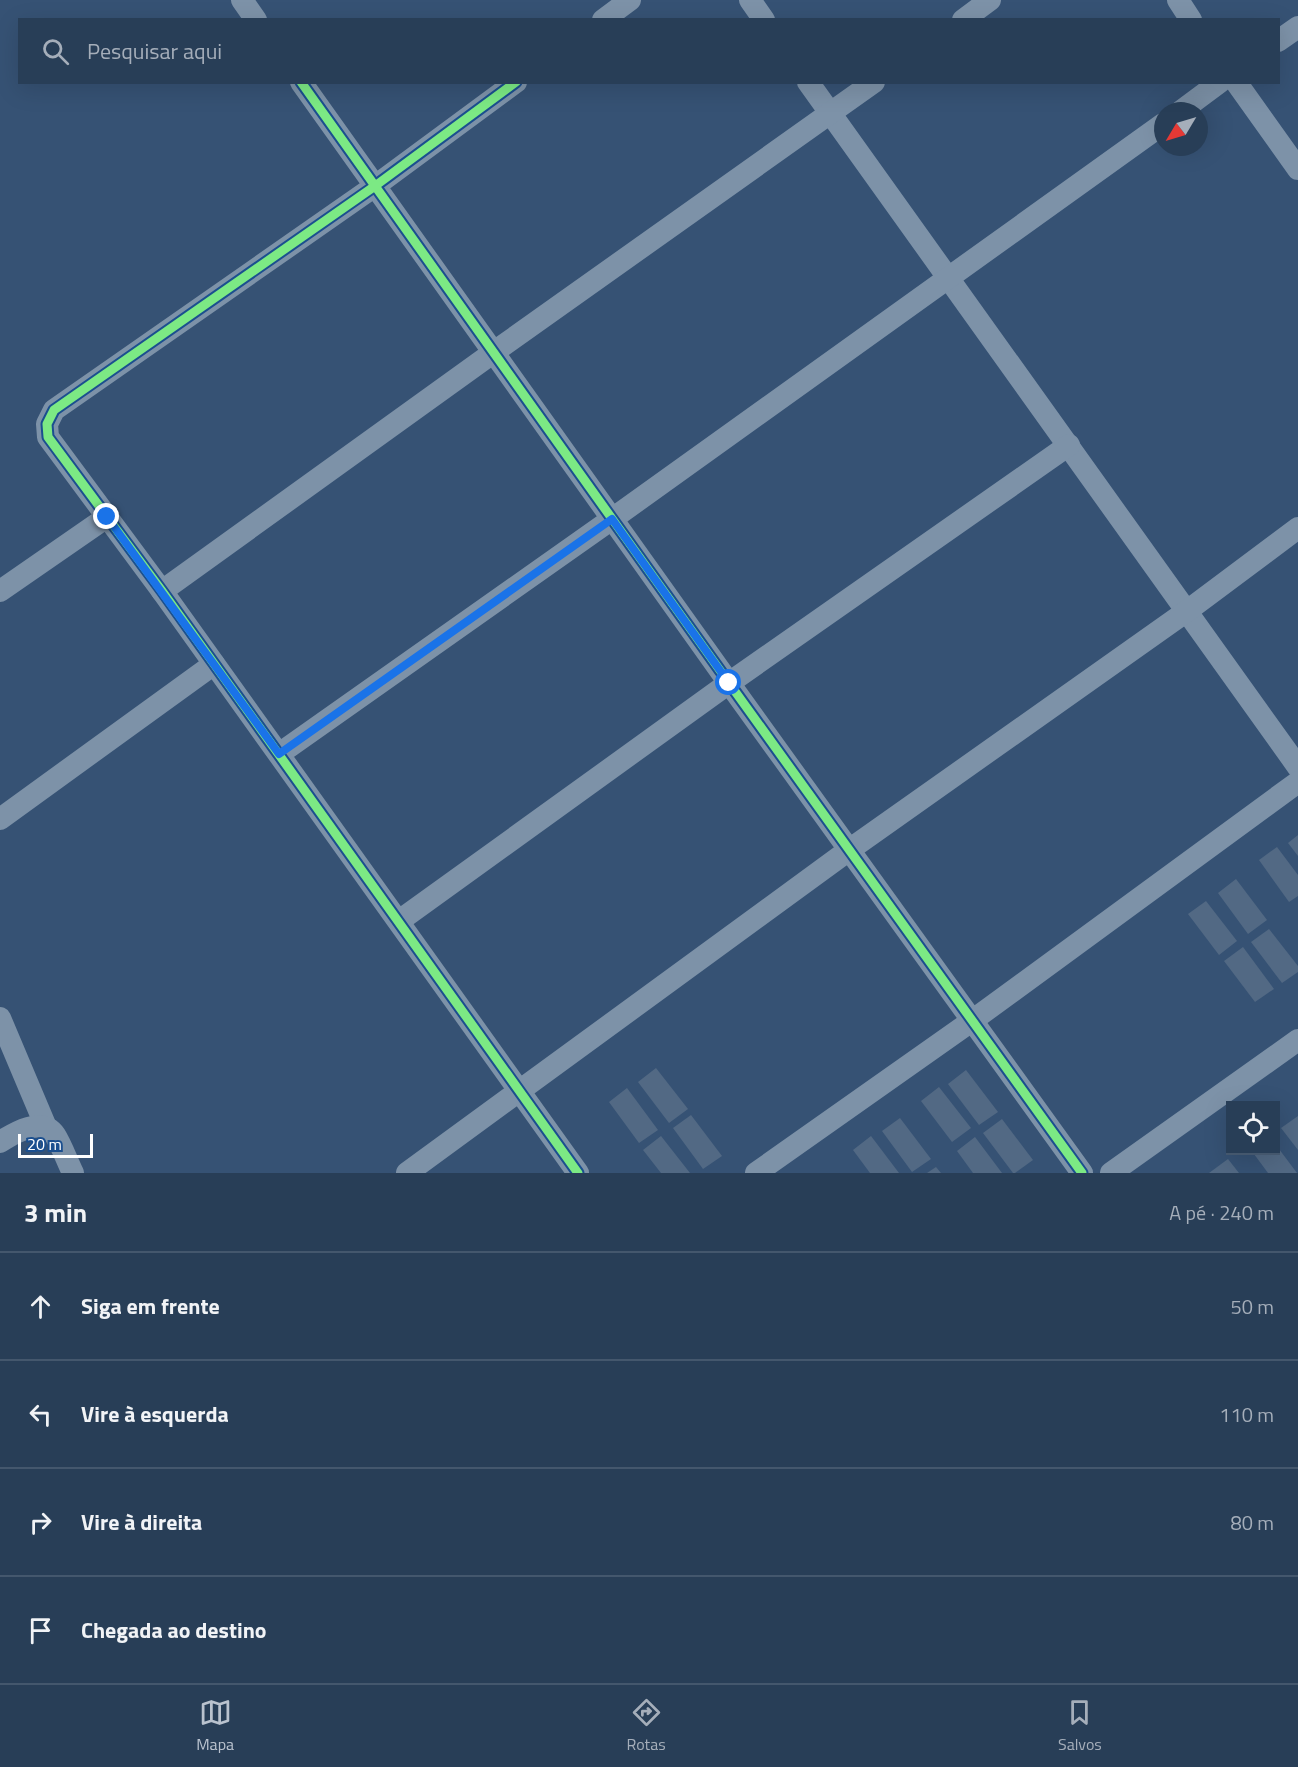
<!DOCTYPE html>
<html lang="pt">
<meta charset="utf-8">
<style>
body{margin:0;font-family:"Titillium Web",sans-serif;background:#344961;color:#f1f3f6}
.controls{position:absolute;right:18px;bottom:18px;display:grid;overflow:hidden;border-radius:0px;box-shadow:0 6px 24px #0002}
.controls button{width:54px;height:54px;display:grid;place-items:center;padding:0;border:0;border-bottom:2px solid #44576d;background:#283e57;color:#f1f3f6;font:30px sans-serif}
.compass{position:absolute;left:1154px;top:102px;width:54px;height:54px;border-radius:50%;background:#283e57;box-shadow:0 6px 24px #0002;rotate:232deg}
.scale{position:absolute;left:18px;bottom:15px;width:75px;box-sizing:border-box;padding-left:6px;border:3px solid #fff;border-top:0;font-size:16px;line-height:21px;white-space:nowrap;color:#fff;-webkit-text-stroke:4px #1b4f8f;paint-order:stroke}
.stop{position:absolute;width:18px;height:18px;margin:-14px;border:4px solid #1a73e8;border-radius:50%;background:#fff}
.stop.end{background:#1a73e8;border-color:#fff;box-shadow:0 2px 6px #0008}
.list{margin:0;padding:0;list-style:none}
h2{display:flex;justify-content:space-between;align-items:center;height:78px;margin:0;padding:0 24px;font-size:26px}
h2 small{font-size:20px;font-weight:400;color:#a5aeba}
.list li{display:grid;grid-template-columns:39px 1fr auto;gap:18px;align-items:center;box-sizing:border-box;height:108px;padding:0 24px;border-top:2px solid #44576d}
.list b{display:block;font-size:22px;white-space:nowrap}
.list em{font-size:20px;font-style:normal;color:#a5aeba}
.icon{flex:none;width:33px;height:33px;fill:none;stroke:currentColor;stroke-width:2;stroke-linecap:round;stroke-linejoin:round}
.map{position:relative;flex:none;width:1298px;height:1173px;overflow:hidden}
.search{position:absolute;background:#283e57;box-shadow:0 6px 24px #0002;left:18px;right:18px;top:18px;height:66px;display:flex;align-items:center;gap:15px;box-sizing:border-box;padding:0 21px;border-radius:0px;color:#a5aeba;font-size:22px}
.sheet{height:510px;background:#283e57}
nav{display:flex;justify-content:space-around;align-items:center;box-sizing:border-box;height:84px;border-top:2px solid #44576d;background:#283e57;font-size:16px;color:#a5aeba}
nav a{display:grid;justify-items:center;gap:3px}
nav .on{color:#b9c2ce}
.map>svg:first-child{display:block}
.building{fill:#526984}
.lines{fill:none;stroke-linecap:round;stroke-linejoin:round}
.street{stroke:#7d92a8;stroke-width:22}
.cycleway-casing{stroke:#1b4f8f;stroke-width:13}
.cycleway{stroke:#7ce984;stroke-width:9}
.route{stroke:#1a73e8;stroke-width:8}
</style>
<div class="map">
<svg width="1298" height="1173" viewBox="0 0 1298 1173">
<rect width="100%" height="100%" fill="#365274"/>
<!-- building -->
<g class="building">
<path d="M1298,835V856L1288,843Z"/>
<path d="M1277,847L1298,875V896L1289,902L1259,860Z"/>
<path d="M1236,879L1267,920L1248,934L1218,893Z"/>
<path d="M1206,901L1237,941L1219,955L1188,914Z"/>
<path d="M1269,929L1298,966V972L1282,983L1251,942Z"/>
<path d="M1243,947L1274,989L1255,1002L1224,961Z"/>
<path d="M656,1068L688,1109L669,1123L638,1082Z"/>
<path d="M966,1070L998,1112L979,1125L948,1084Z"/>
<path d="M939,1087L971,1128L952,1142L921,1101Z"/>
<path d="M627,1088L658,1130L639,1143L609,1102Z"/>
<path d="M691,1115L722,1156L703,1169L673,1128Z"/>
<path d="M1298,1116V1150L1281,1128Z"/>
<path d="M900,1118L931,1159L912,1172L882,1131Z"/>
<path d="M1002,1119L1033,1160L1015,1173H1013L983,1133Z"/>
<path d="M661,1136L690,1173H661L643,1150Z"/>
<path d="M871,1136L899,1173H870L853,1150Z"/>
<path d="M975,1137L1002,1173H973L957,1151Z"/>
<path d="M1276,1145L1297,1173H1268L1251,1150H1276Z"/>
<path d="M1228,1159L1239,1173H1209Z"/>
<path d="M936,1167L941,1173H927Z"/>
</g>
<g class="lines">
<!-- street -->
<g class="street">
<path d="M242,0L256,20"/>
<path d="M750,0L764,20"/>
<path d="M1178,0L1191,20"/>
<path d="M603,20L630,0"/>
<path d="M963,20L990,0"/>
<path d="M1278,41L1298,27"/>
<path d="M301,82L729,683L1082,1173"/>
<path d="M516,82L375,186L54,410L47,424L48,437L162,591L578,1173"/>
<path d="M808,82L1298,767"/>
<path d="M1236,82L1298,169"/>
<path d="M1181,111L1220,82"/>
<path d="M0,591L107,517"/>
<path d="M162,591L494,352L874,82"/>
<path d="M279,754L612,519L1163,124"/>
<path d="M0,819L214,664"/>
<path d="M399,921L729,683L1069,445"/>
<path d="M0,1018L46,1127"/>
<path d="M0,1142C14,1133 42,1116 55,1135C62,1146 67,1161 73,1173"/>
<path d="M407,1173L849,850L1187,611L1298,528"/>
<path d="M756,1173L973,1020L1298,782"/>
<path d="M1111,1173L1298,1040"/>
</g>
<defs>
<g id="cycleway">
<path d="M301,82L729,683L1082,1173"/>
<path d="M516,82L375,186L54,410L47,424L48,437L162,591L578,1173"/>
</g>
</defs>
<!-- cycleway casing -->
<use href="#cycleway" class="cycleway-casing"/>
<!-- cycleway -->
<use href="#cycleway" class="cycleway"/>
</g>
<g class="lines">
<!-- route -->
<path class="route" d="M107,517L279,754L612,519L729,683"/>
</g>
</svg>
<div class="controls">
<button><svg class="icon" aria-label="locate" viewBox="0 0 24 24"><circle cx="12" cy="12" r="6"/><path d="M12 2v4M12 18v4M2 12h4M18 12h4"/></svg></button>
</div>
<svg class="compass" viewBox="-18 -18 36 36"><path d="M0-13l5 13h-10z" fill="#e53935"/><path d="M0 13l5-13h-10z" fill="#a5aeba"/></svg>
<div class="scale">20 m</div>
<div class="stop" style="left:729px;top:683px"></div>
<div class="stop end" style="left:107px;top:517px"></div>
<div class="search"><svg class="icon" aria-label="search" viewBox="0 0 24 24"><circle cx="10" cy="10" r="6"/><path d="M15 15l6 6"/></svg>Pesquisar aqui</div>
</div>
<section class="sheet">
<h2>3 min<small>A pé · 240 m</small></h2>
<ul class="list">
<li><svg class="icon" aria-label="ahead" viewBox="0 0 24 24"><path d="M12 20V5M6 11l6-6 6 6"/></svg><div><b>Siga em frente</b></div><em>50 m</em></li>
<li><svg class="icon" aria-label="left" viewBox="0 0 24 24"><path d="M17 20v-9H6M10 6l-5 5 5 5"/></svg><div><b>Vire à esquerda</b></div><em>110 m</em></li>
<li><svg class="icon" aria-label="right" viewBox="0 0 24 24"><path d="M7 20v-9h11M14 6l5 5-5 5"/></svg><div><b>Vire à direita</b></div><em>80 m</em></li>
<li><svg class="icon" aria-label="arrive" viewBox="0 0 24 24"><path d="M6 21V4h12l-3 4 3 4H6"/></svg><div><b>Chegada ao destino</b></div></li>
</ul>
</section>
<nav>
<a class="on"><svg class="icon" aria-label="map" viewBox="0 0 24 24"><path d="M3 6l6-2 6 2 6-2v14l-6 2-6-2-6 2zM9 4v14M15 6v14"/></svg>Mapa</a>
<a><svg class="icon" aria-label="directions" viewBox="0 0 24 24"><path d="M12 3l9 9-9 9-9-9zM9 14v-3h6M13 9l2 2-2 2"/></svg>Rotas</a>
<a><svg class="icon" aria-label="saved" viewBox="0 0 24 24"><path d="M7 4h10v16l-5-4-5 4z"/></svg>Salvos</a>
</nav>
